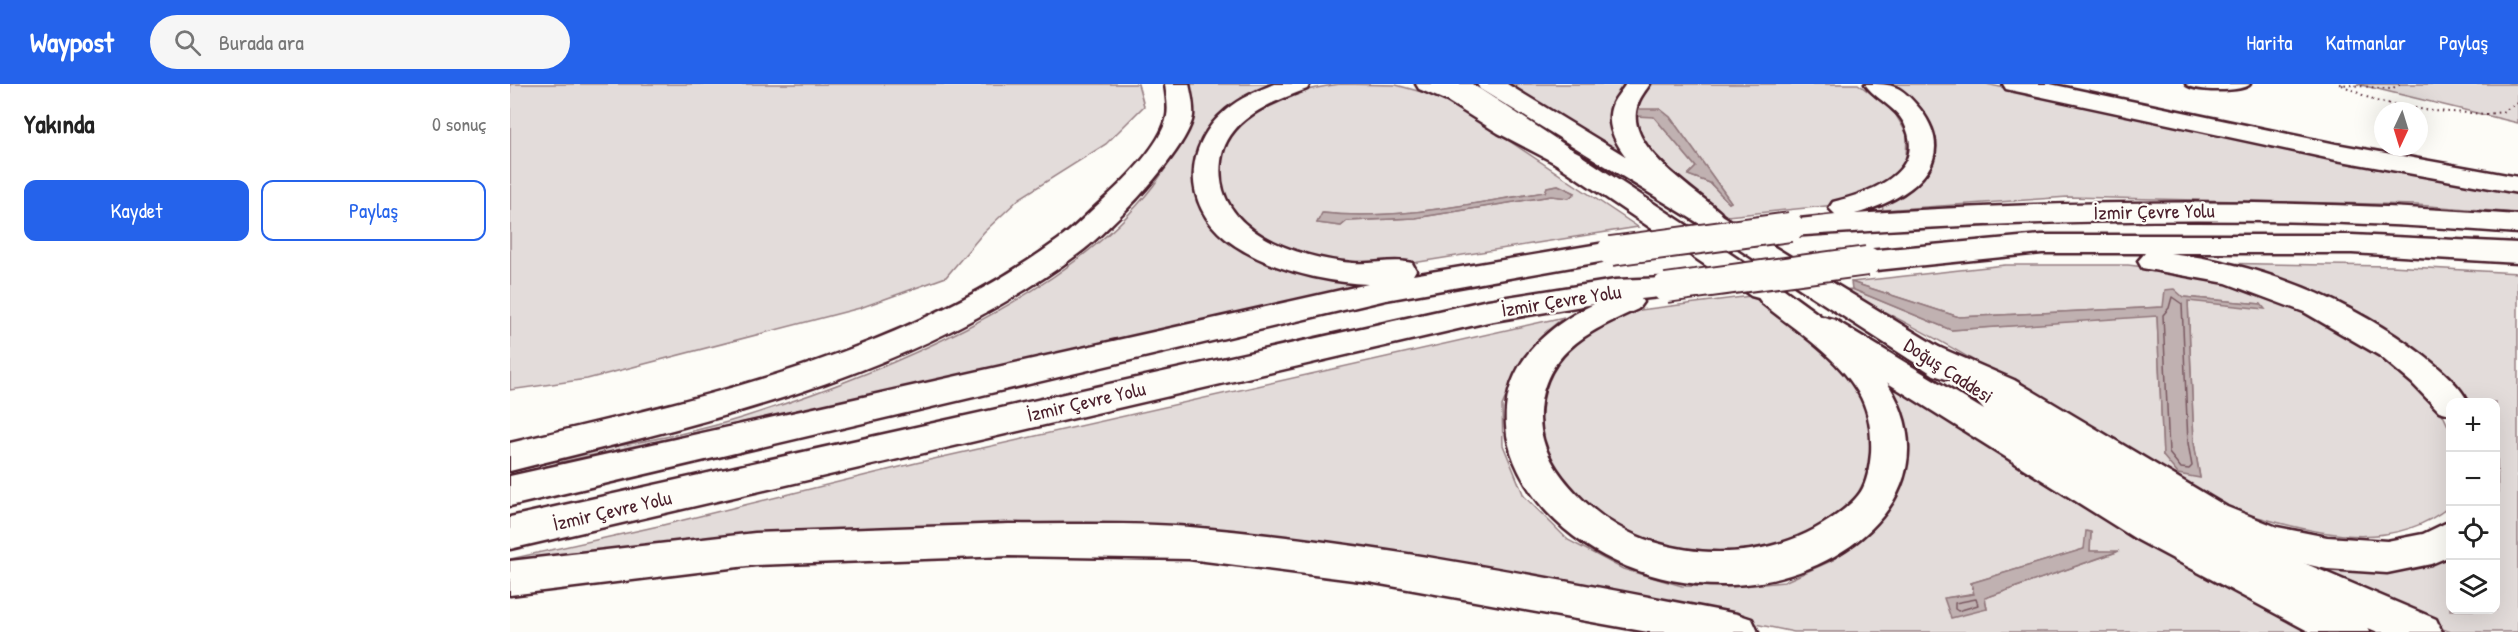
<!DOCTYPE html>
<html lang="tr">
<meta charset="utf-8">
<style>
body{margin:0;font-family:"Patrick Hand",sans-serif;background:#f6f6f6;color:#222}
.controls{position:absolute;right:18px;bottom:18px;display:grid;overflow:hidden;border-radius:12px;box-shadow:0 6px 24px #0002}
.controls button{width:54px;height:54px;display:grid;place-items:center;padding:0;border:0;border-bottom:2px solid #e0e0e0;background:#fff;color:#222;font:30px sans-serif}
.compass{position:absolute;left:1864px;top:18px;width:54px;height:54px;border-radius:50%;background:#fff;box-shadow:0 6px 24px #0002;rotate:184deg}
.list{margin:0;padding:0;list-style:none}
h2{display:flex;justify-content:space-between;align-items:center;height:78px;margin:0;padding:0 24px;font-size:26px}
h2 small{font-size:20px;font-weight:400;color:#767676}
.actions{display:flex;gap:12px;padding:18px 24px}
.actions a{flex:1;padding:14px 0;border:2px solid #2563eb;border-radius:12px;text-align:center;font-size:21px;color:#2563eb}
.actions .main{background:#2563eb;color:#fff}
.icon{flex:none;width:33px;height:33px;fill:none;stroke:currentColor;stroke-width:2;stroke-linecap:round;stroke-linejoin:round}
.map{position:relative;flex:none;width:2008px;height:548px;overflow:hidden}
header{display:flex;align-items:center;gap:36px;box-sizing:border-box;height:84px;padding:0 30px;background:#2563eb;color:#fff}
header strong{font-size:28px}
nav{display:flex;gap:33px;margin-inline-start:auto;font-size:21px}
.search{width:420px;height:54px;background:#f6f6f6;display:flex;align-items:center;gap:15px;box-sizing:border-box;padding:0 21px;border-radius:33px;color:#767676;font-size:22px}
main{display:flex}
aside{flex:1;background:#fff}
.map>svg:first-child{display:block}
.green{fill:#e3dcda;stroke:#967e82;stroke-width:1.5;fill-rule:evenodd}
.water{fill:#c0b1b1;stroke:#91777b;stroke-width:1.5}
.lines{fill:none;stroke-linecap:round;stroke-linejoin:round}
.shore{stroke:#795961;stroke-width:1.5}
.minor-casing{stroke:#4a1f2b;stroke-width:5}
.primary-casing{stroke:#4a1f2b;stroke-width:5}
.motorway-casing{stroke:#4a1f2b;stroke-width:5}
.path{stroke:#4a1f2b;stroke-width:2;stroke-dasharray:1.5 4;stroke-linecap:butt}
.minor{fill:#fdfcf7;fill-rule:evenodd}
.primary{fill:#fdfcf7;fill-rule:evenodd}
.motorway{fill:#fdfcf7;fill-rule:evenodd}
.motorway-bridge-casing{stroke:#4a1f2b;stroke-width:32;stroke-linecap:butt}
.motorway-bridge{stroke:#fdfcf7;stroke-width:28}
.labels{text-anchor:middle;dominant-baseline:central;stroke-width:4.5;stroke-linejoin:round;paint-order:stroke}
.street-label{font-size:20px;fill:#4a1f2b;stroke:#fdfcf7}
</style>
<header>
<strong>Waypost</strong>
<div class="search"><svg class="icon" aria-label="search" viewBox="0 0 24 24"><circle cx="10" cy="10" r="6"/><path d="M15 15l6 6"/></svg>Burada ara</div>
<nav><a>Harita</a><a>Katmanlar</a><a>Paylaş</a></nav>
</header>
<main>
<aside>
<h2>Yakında<small>0 sonuç</small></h2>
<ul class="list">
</ul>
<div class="actions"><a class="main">Kaydet</a><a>Paylaş</a></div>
</aside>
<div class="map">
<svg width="2008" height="548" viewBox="0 0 2008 548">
<rect width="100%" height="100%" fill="#fdfcf7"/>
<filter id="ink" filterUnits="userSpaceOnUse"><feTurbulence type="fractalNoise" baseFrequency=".0167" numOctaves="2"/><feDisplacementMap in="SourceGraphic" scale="12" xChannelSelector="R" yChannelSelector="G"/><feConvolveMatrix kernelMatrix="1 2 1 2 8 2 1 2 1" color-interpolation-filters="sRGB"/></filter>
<g filter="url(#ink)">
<!-- green -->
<g class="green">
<path d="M0,0H628L634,22L596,60L510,114L474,148L436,193L350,224L77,295L0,306Z"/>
<path d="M673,0H780L705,41L684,77L689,121L715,154L752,176L813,193L886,196L47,379L53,373C112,360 173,352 231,334C365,292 557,215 644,101C656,84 672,62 675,41C677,28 673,13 673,0Z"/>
<path d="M830,0L886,1L919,10L953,26L1128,143L884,182L810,177L737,146L710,122L706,66C712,58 719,47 727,40C754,15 794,5 830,0ZM1048,101L1065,109L1059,114L1041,112L905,134L837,137L831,142L807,139L813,129C887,137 963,119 1036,108L1037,103Z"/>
<path d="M990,0H1119L1120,75Z"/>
<path d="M1141,0H1348L1383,26L1397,50L1396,76L1390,87L1379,98L1326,121L1217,132L1165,96L1123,48L1129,12ZM1150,25L1160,33L1221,118L1219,119L1200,99L1178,91L1186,83L1144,33Z"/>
<path d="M1367,0H1476L1829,75L2008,107V129L1906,121L1558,113L1373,126L1372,121C1392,114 1403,104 1416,86L1406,29Z"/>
<path d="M1847,0H2008V39Z"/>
<path d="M1698,179L1881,182L2008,189V548H1941L1904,535L1736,460L1908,483L1940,475V526H1986V425L1988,420L1986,318H1948L1897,271Z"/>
<path d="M1495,181H1618L1692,190L1804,230L1896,291L1932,329L1940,346V422C1886,466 1818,453 1755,435C1740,431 1725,428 1711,421C1629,384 1553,331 1476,284C1429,255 1381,231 1332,206L1342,205L1441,246L1647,231L1653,372L1690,393L1684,359L1678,217L1751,220L1673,213L1653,223L1449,233L1341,198Z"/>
<path d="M1241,212L1274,232L1309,261L1344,295L1363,336V380L1342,420L1301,451L1244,468L1179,467L1117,449L1067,417L1036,378L1023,337L1047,265L1122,227Z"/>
<path d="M1054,233L1037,247L1013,273L992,322L993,361L1014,412L1058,456L1113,485L1172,502L1223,503L1274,498L1323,476L1364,444L1389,399L1362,286L1813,548H1284L1028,496L839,462L0,482V475L153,441L406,379ZM1581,448L1580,467L1607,468L1475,514L1477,525L1435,514L1465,509L1461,499L1574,465Z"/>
</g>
<!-- water -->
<g class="water">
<path d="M1127,25H1150L1160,33L1221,118L1219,119L1200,99L1178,91L1186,83L1144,33L1125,32Z"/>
<path d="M1048,101L1065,109L1059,114L1041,112L905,134L837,137L831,142L807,139L812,129C886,137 962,119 1035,108L1037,103Z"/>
<path d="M1341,198L1449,233L1653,223L1655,206L1664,205L1673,213L1751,220L1755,225L1678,217L1684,359L1690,394L1668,390L1653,372L1647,232L1441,246L1342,205Z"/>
<path d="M1576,447L1581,448L1580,467H1609L1475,514L1477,525L1441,534L1434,514L1464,510L1461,499L1574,465Z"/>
</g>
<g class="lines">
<!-- shore -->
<g class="shore">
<path d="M1662,213L1672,220L1678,359L1682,382L1679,385L1671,384L1659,369L1653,231L1659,224Z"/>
<path d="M1466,515L1468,521L1448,527L1445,525V519Z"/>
</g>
<defs>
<path id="minor" d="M1676,0H1740C1734,8 1682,8 1676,0Z"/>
<g id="primary">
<path d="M933,0H962L993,20L1263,198L1267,205L1263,212L1252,215L1241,212L936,5Z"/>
<path d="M967,0H997L1448,275L1453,283L1448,291L1436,295L1424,291L1190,140L970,5Z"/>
<path d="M1314,233L1325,236L1474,326L1462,312L1467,303L1479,300L1491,303L1578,359L1742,457L1926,535L1932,548H1868L1858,544L1860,548H1800L1626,455L1303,252L1298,244L1303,236Z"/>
</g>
<g id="motorway">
<path d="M655,0H679C681,10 684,21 683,32C679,58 634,108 615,127C600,141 585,158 568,170C402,293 197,338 0,387V359C189,314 388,273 548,156C564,145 577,130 592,117C613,98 652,60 657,32C659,22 656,10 655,0Z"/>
<path d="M764,0H800L797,5C762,18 716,35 711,77C702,147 787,174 843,179C863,181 883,174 902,179L906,186L903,191L1101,158L1112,160L1116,167L1112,174L1101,176L876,216L0,422V392L858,200C811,198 754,184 716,155C672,120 674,61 716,26C730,14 747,7 764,0Z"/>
<path d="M906,0H939L955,7L1006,37L1071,70L1075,76L1071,82L1061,84L1051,82L988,49L937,17L909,5Z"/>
<path d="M1116,0H1140C1136,6 1130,13 1128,20C1112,62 1184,104 1210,128L1214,134L1210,140L1200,143L1190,140C1162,115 1083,64 1103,19C1106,13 1112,6 1116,0Z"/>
<path d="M1355,0C1385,0 1390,1 1410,25C1453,81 1395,116 1345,130C1566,115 1787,114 2008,131V149C1765,129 1523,135 1280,152L1270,149L1265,143L1270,137L1326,131L1319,124L1323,118C1358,109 1419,89 1394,39C1385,22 1365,15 1355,0Z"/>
<path d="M1493,0H1540L1826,60L2008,93V109L1826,76L1505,7L1496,5Z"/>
<path d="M1532,151H1842L2008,159V179L1842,169H1660C1751,180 1841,216 1914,272C1929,284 1950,301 1958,318H1940V330L1929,327L1902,299L1870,272L1794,228L1716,199L1632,184L1628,177L1635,169H1532L1357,187L1346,184L1342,177L1346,170L1357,167Z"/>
<path d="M1156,194L1167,197L1171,204L1167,211L1131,215L1133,218L1128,225C1076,248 1030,271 1030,335C1031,366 1047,389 1067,410C1087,431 1114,449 1143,458C1204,477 1276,470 1328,430C1337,423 1348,414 1353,404C1358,394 1360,380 1361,369C1362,349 1359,326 1348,308C1326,271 1285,246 1252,219L1247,212L1252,205L1263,202L1274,205C1308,231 1346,254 1371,289C1455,407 1327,501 1215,501C1149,502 1081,476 1037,428C1016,405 998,374 996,342C992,282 1035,243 1084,220L978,238L0,465V433L978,216L1105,196Z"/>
<path d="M1410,255L1504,296L1717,423L1767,443L1817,453L1877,457L1913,450L1940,437V472L1921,480L1877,489L1817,485L1749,469L1691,445L1480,314L1398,274L1394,266L1398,258Z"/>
<path d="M499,440C559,441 621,438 680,443C864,459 1046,495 1227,530L1242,535L1248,548H1138L859,498L679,475L499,472L245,481L0,511V477L245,449Z"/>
</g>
</defs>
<!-- minor casing -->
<use href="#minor" class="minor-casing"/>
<!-- primary casing -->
<use href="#primary" class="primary-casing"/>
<!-- motorway casing -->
<use href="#motorway" class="motorway-casing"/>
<!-- path -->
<g class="path">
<path d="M1829,0L1880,5L1892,0"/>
<path d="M1832,1L1865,17L1922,27L1978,30L1992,28L2008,19"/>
</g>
<!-- minor -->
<use href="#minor" class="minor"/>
<!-- primary -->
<use href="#primary" class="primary"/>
<!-- motorway -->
<use href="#motorway" class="motorway"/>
<defs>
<g id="motorway-bridge">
<path d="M1101,167L1280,143"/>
<path d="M1156,204L1357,177"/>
</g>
</defs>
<!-- motorway-bridge casing -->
<use href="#motorway-bridge" class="motorway-bridge-casing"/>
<!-- motorway-bridge -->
<use href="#motorway-bridge" class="motorway-bridge"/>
</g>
</g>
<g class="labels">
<!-- street labels -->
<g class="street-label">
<text transform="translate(1644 127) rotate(-1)">İzmir Çevre Yolu</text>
<text transform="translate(1051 216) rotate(-9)">İzmir Çevre Yolu</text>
<text transform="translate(1439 286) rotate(33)">Doğuş Caddesi</text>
<text transform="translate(576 317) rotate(-13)">İzmir Çevre Yolu</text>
<text transform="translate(102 426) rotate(-13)">İzmir Çevre Yolu</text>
</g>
</g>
</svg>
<div class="controls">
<button>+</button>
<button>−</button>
<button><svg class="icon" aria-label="locate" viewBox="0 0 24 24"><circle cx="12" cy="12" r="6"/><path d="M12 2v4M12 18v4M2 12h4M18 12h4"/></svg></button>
<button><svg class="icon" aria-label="layers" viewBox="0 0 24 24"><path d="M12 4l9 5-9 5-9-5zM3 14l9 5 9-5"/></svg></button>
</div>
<svg class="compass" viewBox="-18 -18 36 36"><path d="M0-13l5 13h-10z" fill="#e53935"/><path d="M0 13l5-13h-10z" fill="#767676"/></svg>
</div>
</main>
